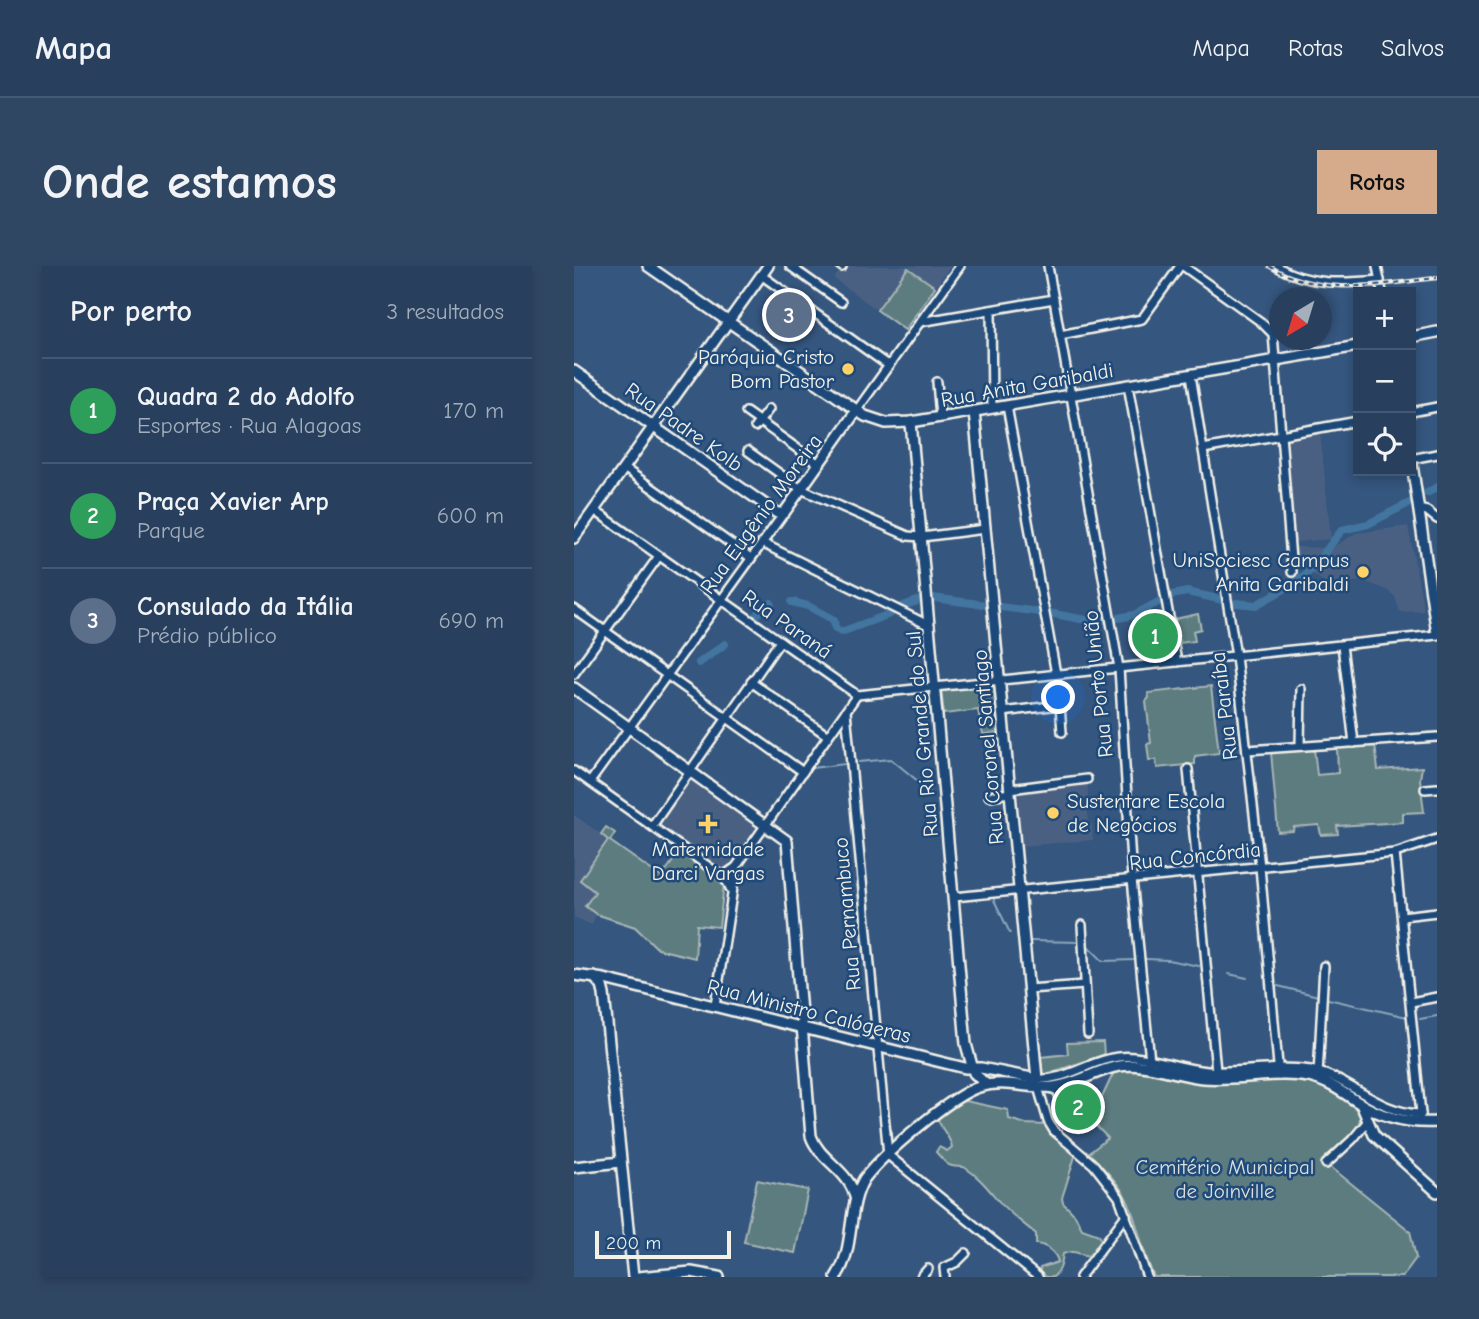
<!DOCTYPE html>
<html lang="pt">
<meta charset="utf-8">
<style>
body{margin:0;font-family:"Comic Neue",sans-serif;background:#304764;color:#f1f3f6}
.controls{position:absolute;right:21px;top:21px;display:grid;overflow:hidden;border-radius:0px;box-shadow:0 4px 10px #0003}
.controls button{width:63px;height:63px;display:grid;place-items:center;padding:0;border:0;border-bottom:2px solid #445973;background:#28405e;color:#f1f3f6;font:35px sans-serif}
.compass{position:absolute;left:695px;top:21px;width:63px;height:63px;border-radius:50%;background:#28405e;box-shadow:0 4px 10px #0003;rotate:218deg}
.scale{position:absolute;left:21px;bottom:18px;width:136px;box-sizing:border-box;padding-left:7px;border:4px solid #f4f1e8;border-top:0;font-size:19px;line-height:24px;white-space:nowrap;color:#f4f1e8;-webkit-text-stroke:5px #1f4a7a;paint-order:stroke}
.you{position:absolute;left:485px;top:432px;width:24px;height:24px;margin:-18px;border:5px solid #fff;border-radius:50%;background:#1a73e8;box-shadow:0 0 0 10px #1a73e833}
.badge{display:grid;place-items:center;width:46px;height:46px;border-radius:50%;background:#d6ab8b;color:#fff;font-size:23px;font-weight:700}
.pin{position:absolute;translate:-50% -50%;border:4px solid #fff;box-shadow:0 2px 7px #0006}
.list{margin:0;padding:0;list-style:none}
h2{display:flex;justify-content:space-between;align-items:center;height:91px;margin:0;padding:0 28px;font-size:30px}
h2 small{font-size:23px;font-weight:400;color:#a5afbc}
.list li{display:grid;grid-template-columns:46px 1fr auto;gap:21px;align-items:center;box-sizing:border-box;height:105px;padding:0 28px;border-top:2px solid #445973}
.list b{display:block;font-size:26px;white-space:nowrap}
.list p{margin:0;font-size:23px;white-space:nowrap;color:#a5afbc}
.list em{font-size:23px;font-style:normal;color:#a5afbc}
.icon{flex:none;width:38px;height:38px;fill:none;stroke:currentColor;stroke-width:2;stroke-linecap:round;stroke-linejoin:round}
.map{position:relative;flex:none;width:863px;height:1011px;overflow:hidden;border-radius:0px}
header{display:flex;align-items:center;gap:42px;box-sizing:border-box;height:98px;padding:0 35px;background:#28405e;border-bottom:2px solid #445973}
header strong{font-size:33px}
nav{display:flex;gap:38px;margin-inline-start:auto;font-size:24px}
.intro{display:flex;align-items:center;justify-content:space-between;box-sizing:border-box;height:168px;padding:0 42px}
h1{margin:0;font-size:49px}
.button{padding:18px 32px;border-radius:0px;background:#d6ab8b;color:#111;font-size:24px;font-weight:700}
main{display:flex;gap:42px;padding:0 42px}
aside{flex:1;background:#28405e;border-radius:0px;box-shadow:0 4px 10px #0003}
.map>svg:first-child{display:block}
.built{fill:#486183}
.green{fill:#5b7c80;stroke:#a8b6b4;stroke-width:2}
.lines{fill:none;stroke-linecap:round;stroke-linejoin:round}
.stream{stroke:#8aa7bc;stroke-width:2}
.river{stroke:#43759f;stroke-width:8}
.minor-casing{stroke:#f4f1e8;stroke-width:12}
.major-casing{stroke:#f4f1e8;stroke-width:14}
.minor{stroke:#1f4a7a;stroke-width:7}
.major{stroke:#1f4a7a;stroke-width:9}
.rail-casing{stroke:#f4f1e8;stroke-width:4.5}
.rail{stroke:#1f4a7a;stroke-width:2;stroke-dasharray:5;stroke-linecap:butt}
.poi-dot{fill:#ffd166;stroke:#1f4a7a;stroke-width:2.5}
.labels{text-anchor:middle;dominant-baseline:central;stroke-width:5;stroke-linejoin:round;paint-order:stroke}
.poi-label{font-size:21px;fill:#f4f1e8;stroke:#1f4a7a;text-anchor:end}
.street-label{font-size:21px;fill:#f4f1e8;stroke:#1f4a7a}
.park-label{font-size:21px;fill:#dddfd8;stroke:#1f4a7a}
</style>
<header>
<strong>Mapa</strong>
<nav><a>Mapa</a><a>Rotas</a><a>Salvos</a></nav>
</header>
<div class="intro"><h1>Onde estamos</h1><a class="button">Rotas</a></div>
<main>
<aside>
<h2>Por perto<small>3 resultados</small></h2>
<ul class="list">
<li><span class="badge" style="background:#2e9e5b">1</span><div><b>Quadra 2 do Adolfo</b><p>Esportes · Rua Alagoas</p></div><em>170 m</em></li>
<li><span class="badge" style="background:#2e9e5b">2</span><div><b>Praça Xavier Arp</b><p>Parque</p></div><em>600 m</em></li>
<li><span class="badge" style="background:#5c6f8a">3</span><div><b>Consulado da Itália</b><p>Prédio público</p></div><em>690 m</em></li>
</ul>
</aside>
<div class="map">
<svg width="863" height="1011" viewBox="0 0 863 1011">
<rect width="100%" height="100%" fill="#35567e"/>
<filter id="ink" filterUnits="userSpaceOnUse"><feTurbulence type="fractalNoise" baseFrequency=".0143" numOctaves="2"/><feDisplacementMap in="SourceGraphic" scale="14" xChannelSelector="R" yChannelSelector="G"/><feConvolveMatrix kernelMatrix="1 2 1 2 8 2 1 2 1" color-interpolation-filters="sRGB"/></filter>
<g filter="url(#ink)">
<!-- built -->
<g class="built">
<path d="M269,0H376L331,64L260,13Z"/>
<path d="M746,165L757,273L721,276L712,171Z"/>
<path d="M834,260L850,345L826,346L821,331L813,324L790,315L753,318L721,296V281L758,282L782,267Z"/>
<path d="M117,512L183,560L150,605L85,557Z"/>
<path d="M514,517V558H518L519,574L447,580L444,526Z"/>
<path d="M0,549L35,574L6,614L21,626L11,640L22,648L18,659L0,651Z"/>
</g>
<!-- green -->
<g class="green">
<path d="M334,2L361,21L331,64L303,44Z"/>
<path d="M624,348L627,363L619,365L621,375L606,377L601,353Z"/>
<path d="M423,419L428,467L409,468L404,444L370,448L367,425Z"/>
<path d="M637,420L645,487L621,490V498L583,502L582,494H575L573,478L577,477L572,435L575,432L574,427Z"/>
<path d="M801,478L804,504L848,501L846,513L850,546L829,547V556L763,560L764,568L747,569L745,559L720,561L719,565L704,566L697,486L740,483L743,509L764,507L763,481Z"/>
<path d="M32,561L41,567L36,575L87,611L106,586L150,618L145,661L123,659L121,692L84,683L61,661L22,648L11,640L21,626L6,614L34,574L27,568Z"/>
<path d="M529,776L530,789L469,809L467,791L494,788L493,777Z"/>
<path d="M544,804C574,804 601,812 630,814C690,819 735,797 784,845L787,849L784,860L787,863L753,898L836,965L842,992L828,1011H580C569,987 565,962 555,938C547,918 529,902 515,887L534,872L512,850L495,847L494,830L517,844L523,842L539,808Z"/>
<path d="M391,835L434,844L435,853L452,858L471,859L502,887L488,932L489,937L501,949L508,963L525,969L527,973L516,990C505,989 501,983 489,988C487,998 488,1004 479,1011H471L466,1006V1002L484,996C482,986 472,979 462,978V968C449,957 433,946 423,933C412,920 404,910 390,901C373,901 373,899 362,886L365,881L373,885L378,881C376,870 367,864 364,853L384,836Z"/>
<path d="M183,914L234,924L221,987L170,976Z"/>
</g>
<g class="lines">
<!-- stream -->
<g class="stream">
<path d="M285,496L317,493L356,525"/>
<path d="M238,502L271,498"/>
<path d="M420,634L436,667"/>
<path d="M457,675L505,676"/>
<path d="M513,679L529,695L561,694"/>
<path d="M572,693L594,694L625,700"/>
<path d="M655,708L673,712"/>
<path d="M700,719L744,730"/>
<path d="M754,733L833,751"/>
<path d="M846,753L863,750"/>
</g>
<!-- river -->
<g class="river">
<path d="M853,227L863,221"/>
<path d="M598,329L613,326L649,334"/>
<path d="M359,332L413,339"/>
<path d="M218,336L234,340L260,354L261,362L267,366L316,348"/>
<path d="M662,337L682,339L714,321L736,305L768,264L794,258L841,234"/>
<path d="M329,340L349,333"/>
<path d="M426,341L466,346"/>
<path d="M475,347L512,354H533"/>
<path d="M544,352L560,349L588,334"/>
<path d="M180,353L189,341L197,337"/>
<path d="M125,397L151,378"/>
</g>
<defs>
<g id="minor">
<path d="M216,0L267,36"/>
<path d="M267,0L268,1"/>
<path d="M474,0L545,402L558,613L576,795"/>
<path d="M609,0L687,56L699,68L718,306"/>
<path d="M702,0C734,20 770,17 806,14"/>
<path d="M803,0L808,26"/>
<path d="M187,9L315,100"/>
<path d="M417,44L418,142"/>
<path d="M346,56L480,33"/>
<path d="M486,69L568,53L606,0"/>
<path d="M617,109L662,390L686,601L705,810"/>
<path d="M363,116L366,151"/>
<path d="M554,119L603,396"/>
<path d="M433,140L482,408"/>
<path d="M283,144L386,0"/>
<path d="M172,146L245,198"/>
<path d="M837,146L863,141"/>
<path d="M181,161L195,143"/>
<path d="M629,183L784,155"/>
<path d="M174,185L227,223L334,270L348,271L411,263"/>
<path d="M837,193L863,188"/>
<path d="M50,202L177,292"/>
<path d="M844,243L853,245L863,253"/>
<path d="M20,244L283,429"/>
<path d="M188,277L356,360"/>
<path d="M0,343L229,506"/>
<path d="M768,379L780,477"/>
<path d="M0,408L85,290"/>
<path d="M177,416L254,470"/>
<path d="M283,429L863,369"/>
<path d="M272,445L314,889L464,1011"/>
<path d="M428,446L486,439L488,466"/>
<path d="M726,480L727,423"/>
<path d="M673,484L863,471"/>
<path d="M614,503L642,805"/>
<path d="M0,505L145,608L153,616L157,624"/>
<path d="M16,516L210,247"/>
<path d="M436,523L513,513"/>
<path d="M851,523L863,522"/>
<path d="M415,530L436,527"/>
<path d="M78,560L206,375"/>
<path d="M821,587L847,848L845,851"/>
<path d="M145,608H152L162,601L283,429"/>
<path d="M380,631L821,587L863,573"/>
<path d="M828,650L863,646"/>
<path d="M508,659L514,768"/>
<path d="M454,723L511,719"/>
<path d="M837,736L863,731"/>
<path d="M141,740L162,602"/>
<path d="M744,809L750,700"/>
<path d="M463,813C492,815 516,794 544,791C574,788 604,803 634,805C665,807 697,800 729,803C773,807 800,847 847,848"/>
<path d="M464,821L474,855L480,865L520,899L545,931L573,1011"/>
<path d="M473,821L501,831L519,843"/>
<path d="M484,826L492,850L505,861"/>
<path d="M752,898L779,873L793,856"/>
<path d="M347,1011L354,1003"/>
<path d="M371,1011L370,1002L383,996L392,987"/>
<path d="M506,1011L552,949"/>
</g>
<g id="major">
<path d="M74,0L291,150L312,157L337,156L784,80"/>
<path d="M837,71L863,66"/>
<path d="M0,105L203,247H210L283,144"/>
<path d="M400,145L463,813"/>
<path d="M337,156L392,778L400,807L413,819"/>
<path d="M837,191L863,368"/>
<path d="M0,272L194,0"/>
<path d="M0,422L213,575L237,870C245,894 276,905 281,931"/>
<path d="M0,709L30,713L391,802H407L463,813"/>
<path d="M20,711L28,720L30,728L59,1011"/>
<path d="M787,838L800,869L863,926"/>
<path d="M0,901L47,896"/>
<path d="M64,1011L117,1006L145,1011"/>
<path d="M262,1011C282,981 272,943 290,913C308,889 378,829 405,821C431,813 453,823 479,821C502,819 522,804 545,800C572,796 602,809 629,812C664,815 700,805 735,811C753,815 767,825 782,835C807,851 833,858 863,856"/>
</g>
</defs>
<!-- minor casing -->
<use href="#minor" class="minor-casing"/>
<!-- major casing -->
<use href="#major" class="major-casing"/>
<!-- minor -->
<use href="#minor" class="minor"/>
<!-- major -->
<use href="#major" class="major"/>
<defs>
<path id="rail" d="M695,0C748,32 804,18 863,12"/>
</defs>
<!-- rail casing -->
<use href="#rail" class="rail-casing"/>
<!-- rail -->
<use href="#rail" class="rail"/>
</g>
</g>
<!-- markers -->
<g class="poi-dot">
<circle cx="274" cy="103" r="7"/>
<circle cx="789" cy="306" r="7"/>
<circle cx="479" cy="547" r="7"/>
<path d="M130.5 547.5h7v7h7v7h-7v7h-7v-7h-7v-7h7z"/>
</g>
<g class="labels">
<!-- poi labels -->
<g class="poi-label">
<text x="260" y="91">Paróquia Cristo<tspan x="260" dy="24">Bom Pastor</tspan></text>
<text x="775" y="294">UniSociesc Campus<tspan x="775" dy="24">Anita Garibaldi</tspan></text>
<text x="493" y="535" text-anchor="start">Sustentare Escola<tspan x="493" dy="24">de Negócios</tspan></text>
<text x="134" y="583" text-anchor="middle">Maternidade<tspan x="134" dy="24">Darci Vargas</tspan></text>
</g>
<!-- street labels -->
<g class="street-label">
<text transform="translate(453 119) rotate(-10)">Rua Anita Garibaldi</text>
<text transform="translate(110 161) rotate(35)">Rua Padre Kolb</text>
<text transform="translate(187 248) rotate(-54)">Rua Eugênio Moreira</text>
<text transform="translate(213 358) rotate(35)">Rua Paraná</text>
<text transform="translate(524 418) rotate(-96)">Rua Porto União</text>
<text transform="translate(650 440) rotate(-97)">Rua Paraíba</text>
<text transform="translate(348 468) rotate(-95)">Rua Rio Grande do Sul</text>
<text transform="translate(414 481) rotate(-95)">Rua Coronel Santiago</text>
<text transform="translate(621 590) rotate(-6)">Rua Concórdia</text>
<text transform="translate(273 648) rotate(-95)">Rua Pernambuco</text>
<text transform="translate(235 745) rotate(14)">Rua Ministro Calógeras</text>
</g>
<!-- park labels -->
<g class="park-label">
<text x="651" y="901">Cemitério Municipal<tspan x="651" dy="24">de Joinville</tspan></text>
</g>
</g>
</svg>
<div class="controls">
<button>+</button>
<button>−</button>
<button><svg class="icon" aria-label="locate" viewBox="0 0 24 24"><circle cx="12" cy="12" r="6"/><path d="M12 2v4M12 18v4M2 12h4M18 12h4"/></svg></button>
</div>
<svg class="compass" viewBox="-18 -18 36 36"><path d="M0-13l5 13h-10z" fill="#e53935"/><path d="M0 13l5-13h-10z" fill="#a5afbc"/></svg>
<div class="scale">200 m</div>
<div class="you"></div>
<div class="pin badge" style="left:581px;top:370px;background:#2e9e5b">1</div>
<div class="pin badge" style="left:504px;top:841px;background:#2e9e5b">2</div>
<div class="pin badge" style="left:215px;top:49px;background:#5c6f8a">3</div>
</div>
</main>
